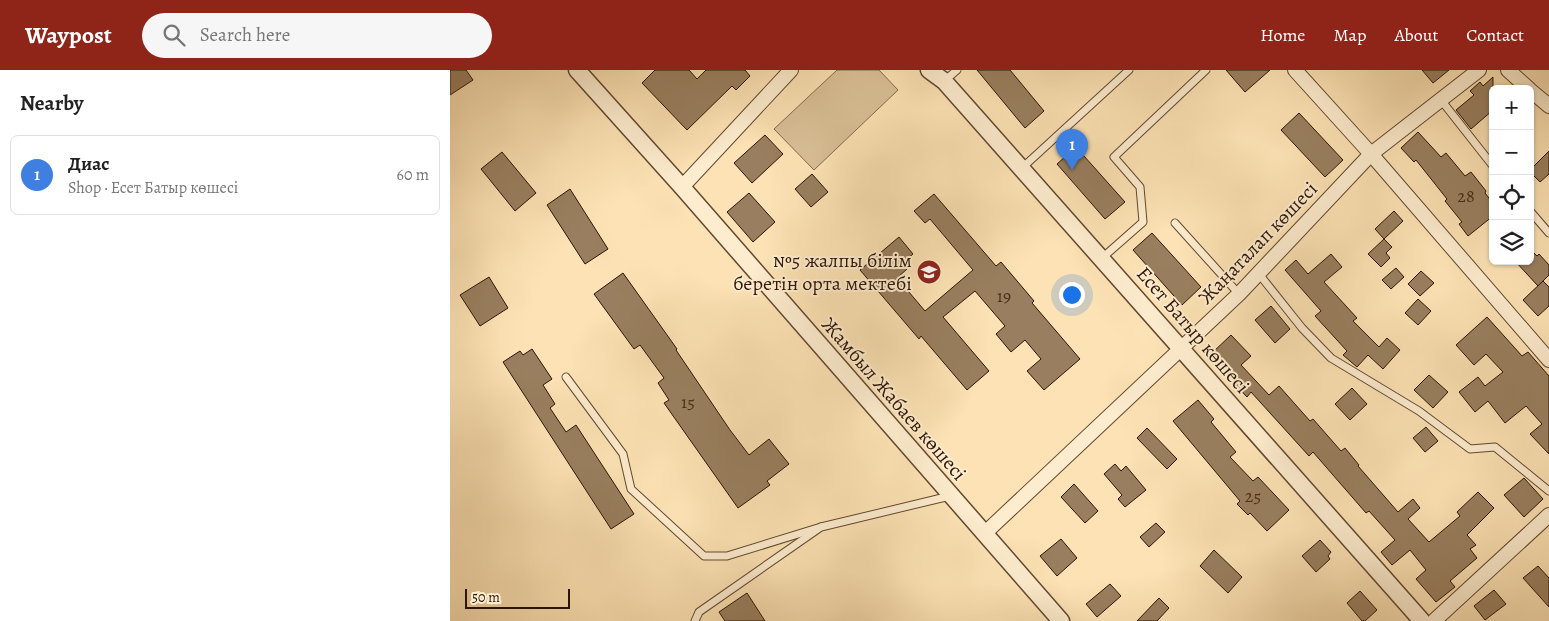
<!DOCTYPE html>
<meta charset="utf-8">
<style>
body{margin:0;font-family:Alegreya,serif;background:#f6f6f6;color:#222}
.controls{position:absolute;right:15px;top:15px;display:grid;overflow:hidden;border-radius:8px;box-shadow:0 1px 4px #0004}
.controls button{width:45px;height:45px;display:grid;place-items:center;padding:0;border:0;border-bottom:1px solid #e0e0e0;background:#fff;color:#222;font:25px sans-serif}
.scale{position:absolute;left:15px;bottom:12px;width:105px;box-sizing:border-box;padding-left:5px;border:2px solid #2e1403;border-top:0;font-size:14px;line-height:18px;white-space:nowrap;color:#2e1403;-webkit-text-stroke:4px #fdecce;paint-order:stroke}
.you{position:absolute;left:621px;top:224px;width:18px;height:18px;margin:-12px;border:4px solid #fff;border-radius:50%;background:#1a73e8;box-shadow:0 0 0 8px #1a73e833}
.badge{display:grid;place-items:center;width:32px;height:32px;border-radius:50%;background:#8f2418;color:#fff;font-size:16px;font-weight:700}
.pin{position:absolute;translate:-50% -41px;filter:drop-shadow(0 1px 2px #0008)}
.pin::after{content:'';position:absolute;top:26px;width:18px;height:15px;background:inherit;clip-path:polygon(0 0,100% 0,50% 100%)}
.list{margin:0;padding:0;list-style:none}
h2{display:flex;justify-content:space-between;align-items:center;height:65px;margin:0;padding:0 20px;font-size:21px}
h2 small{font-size:16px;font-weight:400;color:#767676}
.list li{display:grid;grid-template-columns:32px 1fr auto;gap:15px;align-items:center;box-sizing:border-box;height:80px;margin:0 10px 10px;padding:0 10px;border:1px solid #e0e0e0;border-radius:8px}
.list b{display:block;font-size:19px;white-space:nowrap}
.list p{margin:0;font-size:16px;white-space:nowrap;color:#767676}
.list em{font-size:16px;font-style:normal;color:#767676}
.icon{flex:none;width:28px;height:28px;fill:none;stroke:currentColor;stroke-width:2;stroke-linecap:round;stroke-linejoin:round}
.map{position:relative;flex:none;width:1099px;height:551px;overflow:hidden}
header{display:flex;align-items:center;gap:30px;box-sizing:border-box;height:70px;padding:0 25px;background:#8f2418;color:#fff}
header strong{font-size:24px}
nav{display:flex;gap:28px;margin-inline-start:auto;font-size:18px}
.search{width:350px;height:45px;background:#f6f6f6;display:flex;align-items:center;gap:12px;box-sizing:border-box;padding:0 18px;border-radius:28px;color:#767676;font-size:19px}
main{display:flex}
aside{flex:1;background:#fff}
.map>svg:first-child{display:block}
.green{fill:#d9bf96;stroke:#846a4c}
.building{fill:#997f5f;stroke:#2e1403}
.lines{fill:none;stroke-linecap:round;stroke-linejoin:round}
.service-casing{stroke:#62482f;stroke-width:9}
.minor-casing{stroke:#62482f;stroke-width:16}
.tertiary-casing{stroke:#62482f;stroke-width:19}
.service{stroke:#fdecce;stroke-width:7}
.minor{stroke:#fdecce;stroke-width:14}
.tertiary{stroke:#fdecce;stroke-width:16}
.labels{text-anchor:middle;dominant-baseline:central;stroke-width:4;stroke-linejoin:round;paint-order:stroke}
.number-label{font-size:18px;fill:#492f1a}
.street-label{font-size:20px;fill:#2e1403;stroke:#fdecce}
.poi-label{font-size:20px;fill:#2e1403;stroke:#fdecce;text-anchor:end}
</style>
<header>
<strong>Waypost</strong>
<div class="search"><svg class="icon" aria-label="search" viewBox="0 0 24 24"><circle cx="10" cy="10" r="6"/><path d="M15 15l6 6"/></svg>Search here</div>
<nav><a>Home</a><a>Map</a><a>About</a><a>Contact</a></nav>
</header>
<main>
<aside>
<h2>Nearby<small></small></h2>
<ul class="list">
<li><span class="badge" style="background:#3f7fe0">1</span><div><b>Диас</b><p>Shop · Есет Батыр көшесі</p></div><em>60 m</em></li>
</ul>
</aside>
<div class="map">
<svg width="1099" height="551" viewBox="0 0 1099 551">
<rect width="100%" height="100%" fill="#fce2b4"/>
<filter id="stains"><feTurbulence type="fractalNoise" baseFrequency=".004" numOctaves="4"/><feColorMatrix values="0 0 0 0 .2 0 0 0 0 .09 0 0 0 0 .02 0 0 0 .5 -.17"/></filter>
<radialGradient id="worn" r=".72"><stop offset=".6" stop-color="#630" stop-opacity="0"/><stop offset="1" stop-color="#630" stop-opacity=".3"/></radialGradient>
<!-- green -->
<path class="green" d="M387,0H429L448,20L364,100L324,59Z"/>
<!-- building -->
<g class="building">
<path d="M0,0H16L23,10L0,25Z"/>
<path d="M205,0H239L247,9L256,0H295L300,6L286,20L282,16L237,60L192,13Z"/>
<path d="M527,0H560L594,41L575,58Z"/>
<path d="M776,0H820L795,22Z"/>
<path d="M972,0H999L983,13Z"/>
<path d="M1043,7V40L1021,59L1006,40L1024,25L1020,21L1030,12L1033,16Z"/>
<path d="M849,43L893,90L875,107L831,60Z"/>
<path d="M968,62L991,87L996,83L1015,106L1021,102L1036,121L1035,123L1043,133V146L1018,166L1009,154L1012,152L995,131L997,129L966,90L964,92L951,78Z"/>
<path d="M315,65L333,84L302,113L284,93Z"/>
<path d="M626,77L675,132L655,149L607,94Z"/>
<path d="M1099,81V104L1090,112L1080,102V100Z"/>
<path d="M52,82L86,123L65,141L31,99Z"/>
<path d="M362,104L378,122L361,137L345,119Z"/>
<path d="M120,119L158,179L135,194L97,135Z"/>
<path d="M299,123L325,152L303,172L277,142Z"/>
<path d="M484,124L546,196L551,192L584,231L582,233L630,289L594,320L577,301L591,289L575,270L561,282L546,264L555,256L525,221L493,247L539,301L517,320L471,266L469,269L410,200L449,167L463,184L452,193L457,199L447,208L475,241L523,200L480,149L475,153L464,141Z"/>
<path d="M944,141L953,151L934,169L925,159Z"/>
<path d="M702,163L751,217L732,235L683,180Z"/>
<path d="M934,169L942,177L936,183L940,188L931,197L918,184Z"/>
<path d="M1080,179L1087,186L1089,184L1099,195V205L1088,216L1065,191H1080Z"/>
<path d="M881,184L892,197L874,212L907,248L903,251L929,277L937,268L950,280L933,299L918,285L907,297L893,285L897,281L865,246L871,241L835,200L846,190L858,204Z"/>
<path d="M946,198L954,207L941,219L932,210Z"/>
<path d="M971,201L984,213L970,226L958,214Z"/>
<path d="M173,203L227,279L226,280L280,360L299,385L319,369L339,394L317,411L320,415L288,438L214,333L219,330L208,313L214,308L190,275L184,279L144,224Z"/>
<path d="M39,207L58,238L30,256L10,225Z"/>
<path d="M1093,211L1099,217V236L1088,246L1073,230Z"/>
<path d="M968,229L981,241L968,255L955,243Z"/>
<path d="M821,236L840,259L825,273L805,250Z"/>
<path d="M1037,247L1072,286L1078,282L1099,306V384L1080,364L1092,354L1076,336L1055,353L1038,331L1025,342L1009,322L1028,307L1035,316L1053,302L1036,284L1024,295L1006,275Z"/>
<path d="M781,265L801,286L791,295L819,325L829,316L860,351L863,349L891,381L895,378L909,395L908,396L948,442L963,429L970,438L958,449L979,472L1010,446L1007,442L1028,422L1044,438L1017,465L1026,475L1020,479L1027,488L1000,511L1005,517L986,532L966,509L976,500L960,480L942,495L931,482L945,470L919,441L916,443L863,382L859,386L801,322L797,327L783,312L786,310L762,283Z"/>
<path d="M82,279L102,309L93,315L105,334L100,338L116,362L126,355L184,444L161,459L53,292L70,281L73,285Z"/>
<path d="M979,305L998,322L983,338L964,320Z"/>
<path d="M902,318L917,334L900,350L885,334Z"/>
<path d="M748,330L764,349L761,352L786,382L780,387L803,411L808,407L839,440L817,461L800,443L798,445L787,434L790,431L723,351Z"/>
<path d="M976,357L988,371L975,382L963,368Z"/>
<path d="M697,358L727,389L717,399L687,368Z"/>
<path d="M665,394L671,401L676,396L696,420L675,437L668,429L672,425L654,404Z"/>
<path d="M1074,408L1093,429L1074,447L1054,425Z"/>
<path d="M624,414L648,441L635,453L611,427Z"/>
<path d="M706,453L715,462L699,477L690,467Z"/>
<path d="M611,469L627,488L607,506L590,486Z"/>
<path d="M870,470L881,482L878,486L880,489L866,502L852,486Z"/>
<path d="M764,480L792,507L778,523L750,496Z"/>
<path d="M1088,496L1099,508V537L1073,508Z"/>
<path d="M660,514L671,526L647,547L636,534Z"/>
<path d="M1044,520L1056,534L1035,550L1024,536Z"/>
<path d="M910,521L927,540L915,551H912L897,533Z"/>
<path d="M297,523L315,551H275L269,542Z"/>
<path d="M709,528L719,538L707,551H687Z"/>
</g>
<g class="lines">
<defs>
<g id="service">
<path d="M494,11L507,0"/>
<path d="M991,30L1043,96"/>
<path d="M572,98L679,0"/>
<path d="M1080,141L1099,163"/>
<path d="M725,153L789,224"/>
<path d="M651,189L693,152L690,117L664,87L756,0"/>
<path d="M809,204L852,258L881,288L969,341L1020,379L1045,377L1099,421"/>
<path d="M116,307L173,384L181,419L254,486H277L371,457"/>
<path d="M245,551L249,542L371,457L500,426"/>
</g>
<g id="minor">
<path d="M845,0L921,84L1099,290"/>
<path d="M1058,0L1079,19"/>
<path d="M1080,20L1099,36"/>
<path d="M232,117L341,0"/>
<path d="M534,464L789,224L921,84L1029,0"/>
<path d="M984,551L1099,445"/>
</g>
<g id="tertiary">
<path d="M127,0L232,117L611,551"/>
<path d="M479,0L494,11L972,551"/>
</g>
</defs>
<!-- service casing -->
<use href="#service" class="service-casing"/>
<!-- minor casing -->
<use href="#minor" class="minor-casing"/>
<!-- tertiary casing -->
<use href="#tertiary" class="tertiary-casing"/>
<!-- service -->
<use href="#service" class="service"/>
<!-- minor -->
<use href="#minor" class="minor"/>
<!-- tertiary -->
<use href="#tertiary" class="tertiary"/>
</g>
<!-- icons -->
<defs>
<symbol id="school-disc" viewBox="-11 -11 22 22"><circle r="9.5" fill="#8f2418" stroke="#fdecce"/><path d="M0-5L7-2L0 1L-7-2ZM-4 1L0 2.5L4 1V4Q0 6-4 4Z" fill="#fff"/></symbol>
</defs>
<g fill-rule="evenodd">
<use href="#school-disc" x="465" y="188" width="28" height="28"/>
</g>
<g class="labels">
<!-- number labels -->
<g class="number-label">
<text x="1016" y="126">28</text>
<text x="554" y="226">19</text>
<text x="238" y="332">15</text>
<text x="803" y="426">25</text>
</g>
<!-- street labels -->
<g class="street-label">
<text transform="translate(808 173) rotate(-46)">Жаңаталап көшесі</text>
<text transform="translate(743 260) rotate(49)">Есет Батыр көшесі</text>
<text transform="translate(444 329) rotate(49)">Жамбыл Жабаев көшесі</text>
</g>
<!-- poi labels -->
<g class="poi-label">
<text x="462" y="190">№5 жалпы білім<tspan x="462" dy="23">беретін орта мектебі</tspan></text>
</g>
</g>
<rect width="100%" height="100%" filter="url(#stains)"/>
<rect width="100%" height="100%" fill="url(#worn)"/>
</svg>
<div class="controls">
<button>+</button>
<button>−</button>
<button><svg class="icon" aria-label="locate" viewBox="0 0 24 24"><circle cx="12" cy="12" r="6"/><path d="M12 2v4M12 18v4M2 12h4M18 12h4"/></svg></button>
<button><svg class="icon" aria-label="layers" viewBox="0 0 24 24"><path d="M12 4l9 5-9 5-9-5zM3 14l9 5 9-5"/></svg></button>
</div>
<div class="scale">50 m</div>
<div class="you"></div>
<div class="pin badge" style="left:622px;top:100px;background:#3f7fe0">1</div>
</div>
</main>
